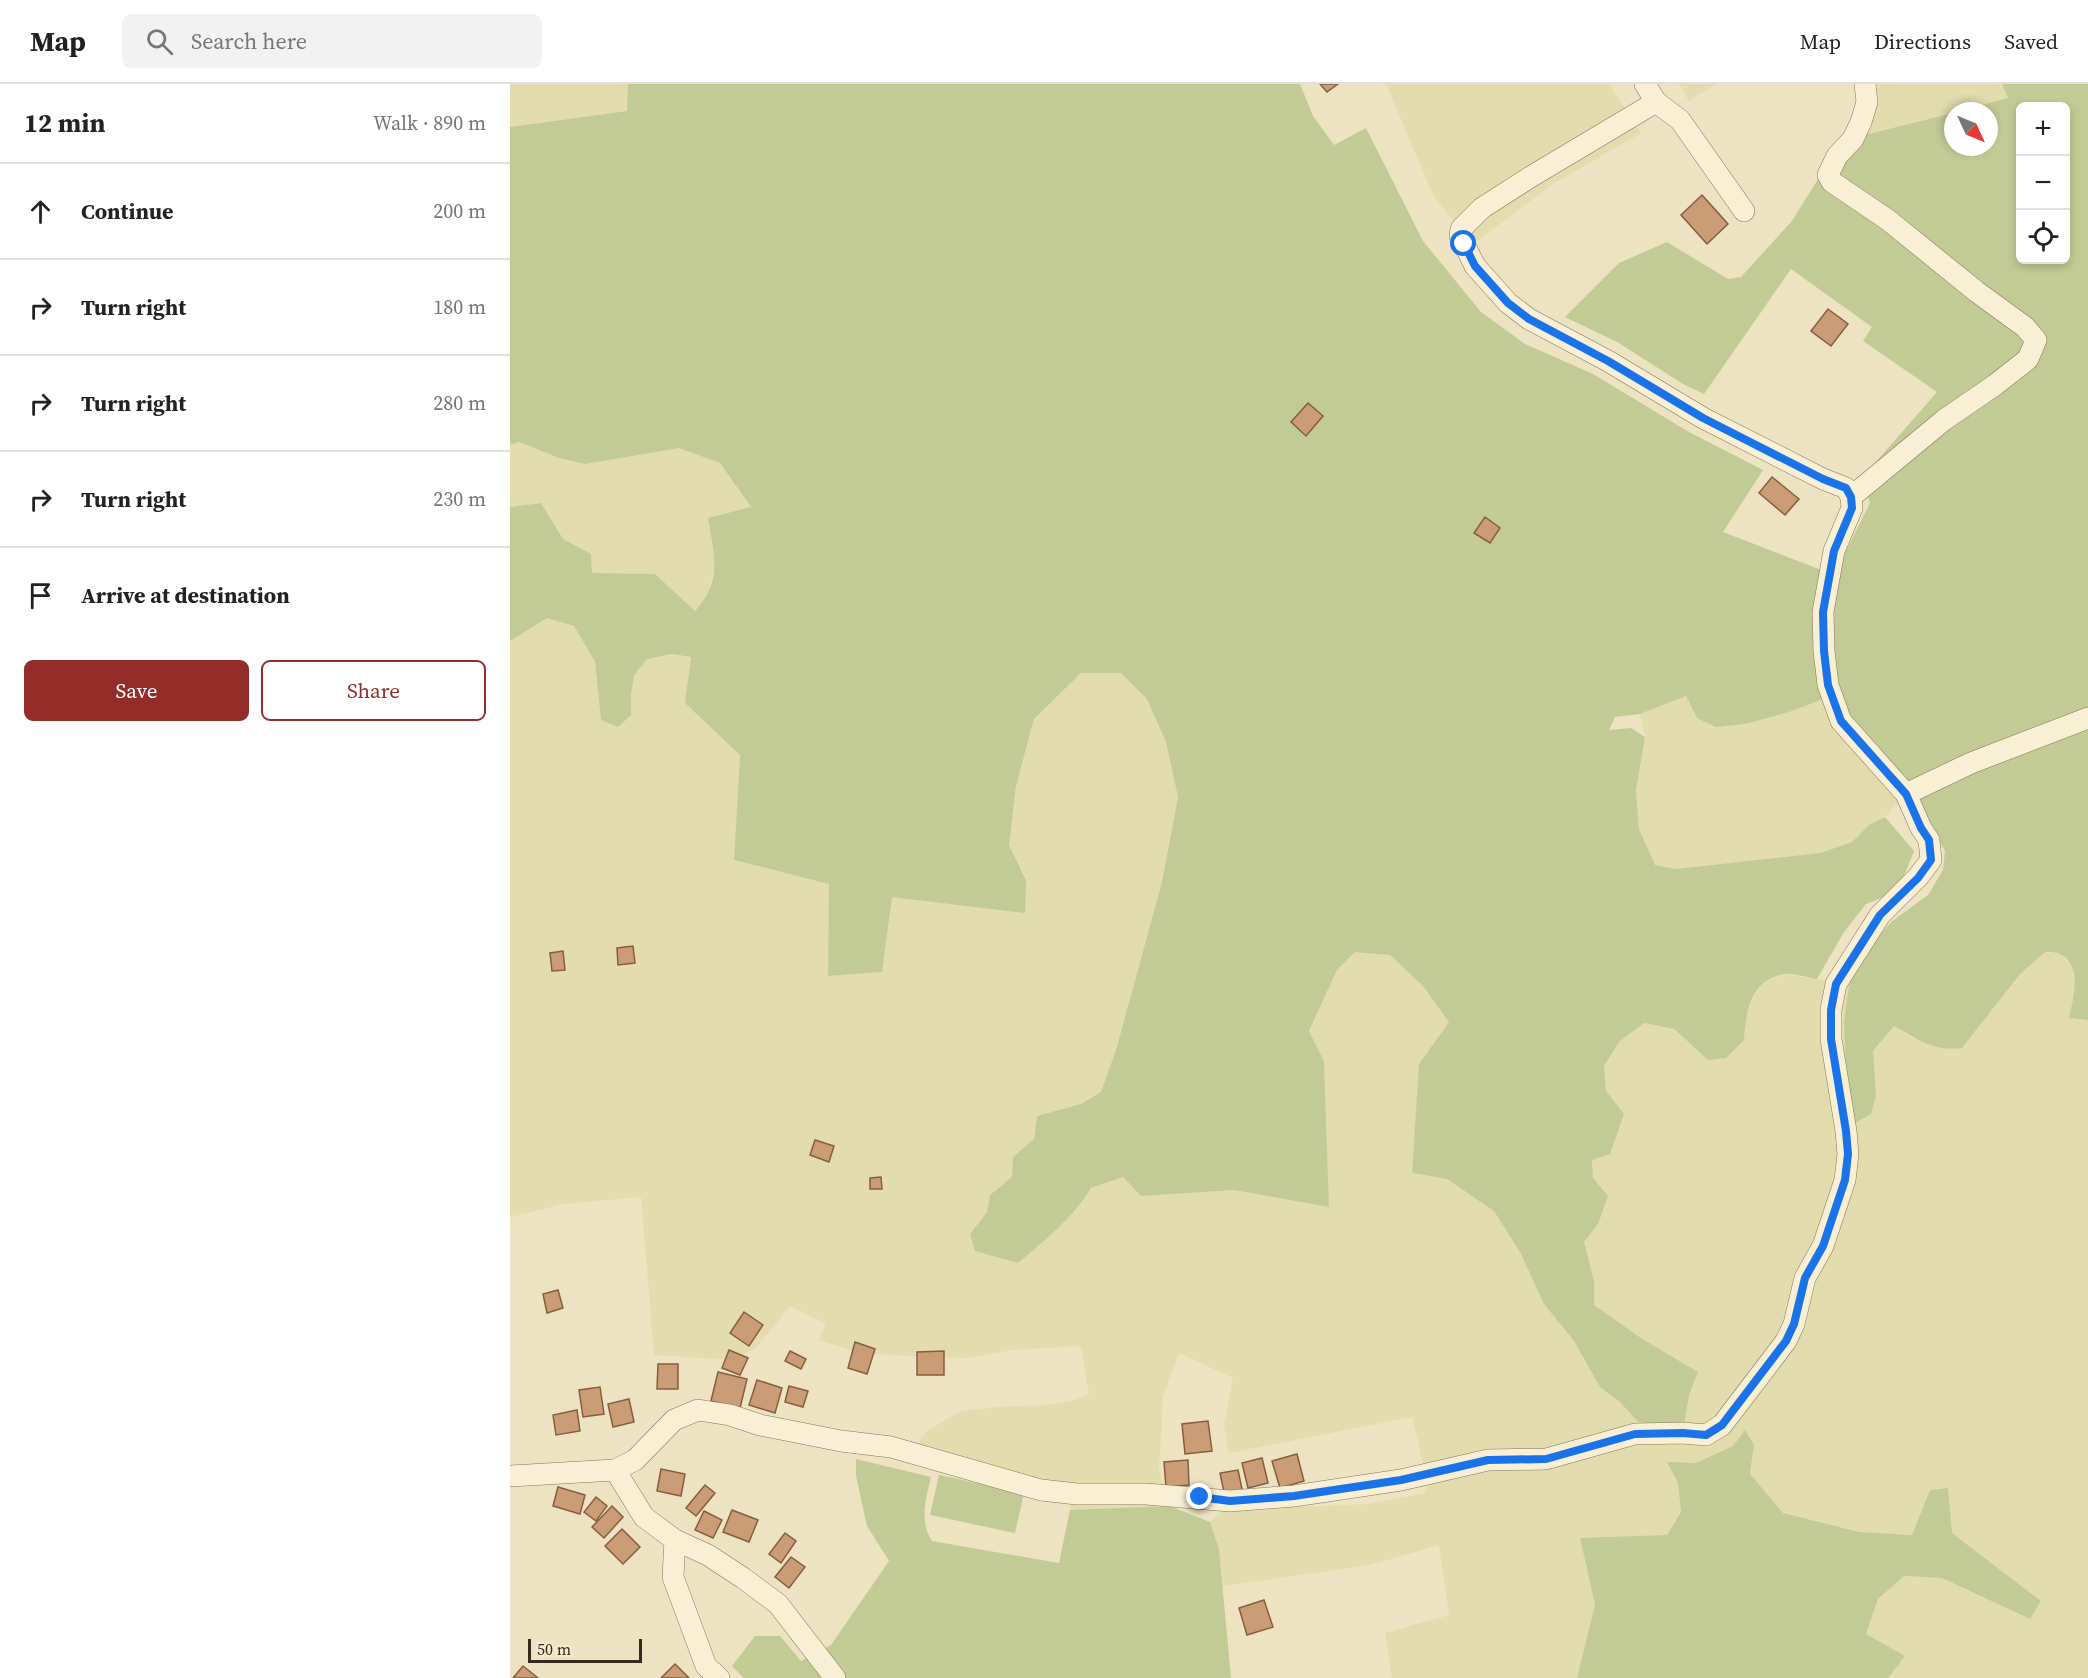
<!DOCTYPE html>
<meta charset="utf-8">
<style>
body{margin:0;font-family:"Source Serif 4",serif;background:#f2f2f2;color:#222}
.controls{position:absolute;right:18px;top:18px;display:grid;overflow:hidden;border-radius:9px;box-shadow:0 3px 9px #0003}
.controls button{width:54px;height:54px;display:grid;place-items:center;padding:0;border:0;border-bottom:2px solid #e0e0e0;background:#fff;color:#222;font:30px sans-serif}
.compass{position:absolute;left:1434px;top:18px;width:54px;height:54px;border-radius:50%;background:#fff;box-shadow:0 3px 9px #0003;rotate:134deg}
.scale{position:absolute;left:18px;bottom:15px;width:114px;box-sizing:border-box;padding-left:6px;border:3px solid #362a1d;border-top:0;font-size:16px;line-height:21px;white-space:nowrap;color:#362a1d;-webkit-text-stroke:4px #f5ecd0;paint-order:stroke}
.stop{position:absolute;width:18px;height:18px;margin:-14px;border:4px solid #1a73e8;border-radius:50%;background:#fff}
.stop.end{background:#1a73e8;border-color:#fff;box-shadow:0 2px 6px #0008}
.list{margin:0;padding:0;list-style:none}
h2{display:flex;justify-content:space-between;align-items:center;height:78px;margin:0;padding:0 24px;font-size:26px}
h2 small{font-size:20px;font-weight:400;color:#767676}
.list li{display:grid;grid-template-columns:39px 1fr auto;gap:18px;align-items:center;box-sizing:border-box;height:96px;padding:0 24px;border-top:2px solid #e0e0e0}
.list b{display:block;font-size:22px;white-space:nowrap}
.list em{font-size:20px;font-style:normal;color:#767676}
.actions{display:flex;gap:12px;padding:18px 24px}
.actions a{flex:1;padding:14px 0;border:2px solid #942d2a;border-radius:9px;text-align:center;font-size:21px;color:#942d2a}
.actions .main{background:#942d2a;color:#fff}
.icon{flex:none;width:33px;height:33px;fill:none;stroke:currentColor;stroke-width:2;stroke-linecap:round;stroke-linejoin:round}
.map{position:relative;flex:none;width:1578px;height:1594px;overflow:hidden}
header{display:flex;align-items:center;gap:36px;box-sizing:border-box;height:84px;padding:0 30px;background:#fff;border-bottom:2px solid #e0e0e0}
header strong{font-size:28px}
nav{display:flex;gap:33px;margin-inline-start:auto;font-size:21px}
.search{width:420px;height:54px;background:#f2f2f2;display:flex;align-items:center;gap:15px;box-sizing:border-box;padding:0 21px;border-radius:9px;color:#767676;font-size:22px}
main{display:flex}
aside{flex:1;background:#fff}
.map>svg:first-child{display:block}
.farmland{fill:#e3dcae}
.green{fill:#c2cb95;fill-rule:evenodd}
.building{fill:#cb9d77;stroke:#855e3f;stroke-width:1.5}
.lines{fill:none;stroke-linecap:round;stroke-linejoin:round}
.minor-casing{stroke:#867359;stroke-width:22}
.minor{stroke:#f8efd4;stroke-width:21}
.route{stroke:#1a73e8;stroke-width:8}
</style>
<header>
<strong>Map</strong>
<div class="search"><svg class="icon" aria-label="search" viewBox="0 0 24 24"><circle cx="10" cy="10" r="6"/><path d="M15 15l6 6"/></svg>Search here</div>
<nav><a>Map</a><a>Directions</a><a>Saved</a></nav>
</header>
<main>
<aside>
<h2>12 min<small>Walk · 890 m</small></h2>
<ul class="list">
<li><svg class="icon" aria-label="ahead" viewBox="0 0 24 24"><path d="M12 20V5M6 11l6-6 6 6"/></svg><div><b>Continue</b></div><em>200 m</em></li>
<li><svg class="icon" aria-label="right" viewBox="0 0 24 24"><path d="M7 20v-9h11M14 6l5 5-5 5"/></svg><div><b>Turn right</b></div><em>180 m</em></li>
<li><svg class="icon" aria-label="right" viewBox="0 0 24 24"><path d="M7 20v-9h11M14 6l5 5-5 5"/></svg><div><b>Turn right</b></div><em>280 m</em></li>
<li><svg class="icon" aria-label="right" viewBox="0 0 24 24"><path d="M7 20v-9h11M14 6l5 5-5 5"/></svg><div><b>Turn right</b></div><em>230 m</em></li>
<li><svg class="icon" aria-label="arrive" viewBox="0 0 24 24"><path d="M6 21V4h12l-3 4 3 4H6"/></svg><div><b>Arrive at destination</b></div></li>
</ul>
<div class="actions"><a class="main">Save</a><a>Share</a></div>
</aside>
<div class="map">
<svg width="1578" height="1594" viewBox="0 0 1578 1594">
<rect width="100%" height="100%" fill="#ede2c1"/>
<!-- farmland -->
<g class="farmland">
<path d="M0,0H118L117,27L0,43Z"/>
<path d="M876,0H1099L1131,49L1043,100L962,161L923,111Z"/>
<path d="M1169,0H1206L1179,17Z"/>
<path d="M1351,0H1492L1499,14L1443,27V29L1355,52L1338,47Z"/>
<path d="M8,358L49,374L75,380L169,363L210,379L241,424L198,434L206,478L197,514L185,527L145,490L82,489L81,470L53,455L31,419L0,423V361Z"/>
<path d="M37,533L64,542L85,578L91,636L120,631L121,610L124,591L137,574L161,570L181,573L175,619L230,671L224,776L320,800L318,892L372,888L381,813L516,795L499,761L506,702L524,635L571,589H611L637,615L656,658L668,713L652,798L606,966L591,1008L571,1020L527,1032L524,1055L503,1073L502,1093L480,1111L477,1128L460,1150L529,1161L572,1119L581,1104L613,1093L631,1112L724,1106L819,1123L814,977L799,948L827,886L845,867L880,871L913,902L939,938L909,980L902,1089L937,1095L985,1127L1010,1168L1034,1220L1064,1257L1090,1303L1110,1318L1128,1338L1173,1341L1179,1311L1188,1288L1131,1254L1084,1221V1197L1074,1158L1088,1140L1082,1075L1096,1007L1094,982L1109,958L1134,939L1163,945L1198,976L1234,956L1236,932L1241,912L1255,896L1276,890L1339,901L1334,938L1366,1011L1363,967L1384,942L1401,953L1452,964L1510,890L1535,868L1550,870L1562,882L1565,905L1559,934L1578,936V1594H1378L1394,1572L1356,1550L1368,1515L1393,1492L1432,1494L1520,1535L1531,1517L1442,1449L1420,1406L1402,1451L1349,1448L1273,1429L1240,1390L1244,1361L1223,1362L1186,1379L1168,1399L1171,1428L1157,1451L1070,1455L1085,1521L1067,1594H882L875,1549L939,1531L929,1461L860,1481L713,1502L709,1465L700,1438L713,1427L857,1420L916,1409L915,1388L902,1333L719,1369L714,1340L723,1294L669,1269L653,1313L649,1386L659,1422L560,1426L564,1402L492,1396L403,1366L417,1347L451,1327L487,1323L536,1321L561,1317L579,1310L571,1262L502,1266L458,1274L354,1270L309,1256L316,1240L280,1222L247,1263L227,1274L209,1275L144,1271L131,1113L54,1120L0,1133V557Z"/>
<path d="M1327,610L1390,716L1375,733L1359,741L1342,758L1310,769L1166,785L1145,781L1129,745L1126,706L1135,653L1130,630L1176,612L1187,634L1235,640L1279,628Z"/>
</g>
<!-- green -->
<g class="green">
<path d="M118,0H790L803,32L824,61L856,44L913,157L971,228L1015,260L1083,290L1179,348L1253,386L1213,448L1324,491L1360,419L1351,395L1427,308L1353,257L1362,243L1281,185L1194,310L1173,300L1107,258L1055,233L1109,179L1157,158L1218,195L1231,193L1282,137L1338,47L1355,51L1443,29V63H1479V27H1449L1498,14L1492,0H1578V936L1559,934C1563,915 1573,882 1550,870C1546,868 1539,868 1535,868L1510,890L1452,964C1423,968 1408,955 1384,942L1363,967L1366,1011L1361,1030L1343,1040L1336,989L1334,938L1339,901L1353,871L1381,838L1418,811L1433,786L1435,767L1412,725L1347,650L1327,610L1279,628L1235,640L1206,643L1187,634L1176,612L1130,630L1105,633L1099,646L1121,644L1135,653L1126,706L1129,745L1145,781L1166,785L1310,769L1342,758L1359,741L1375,733L1404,767L1388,807L1356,820L1334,848L1307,895C1298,894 1284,889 1275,890C1240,895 1236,927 1234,956L1216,974L1198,976L1164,945L1134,939L1109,958L1094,982L1096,1007L1114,1030L1100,1070L1082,1076L1083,1094L1098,1112L1088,1140L1074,1158L1084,1197V1221L1131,1254L1188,1288L1179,1311L1174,1342L1128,1338L1110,1318L1090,1303L1064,1257L1034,1220L1010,1168L984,1127L937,1095L902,1089L909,980L939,938L913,902L880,871L845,868L827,886L799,947L814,977L819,1123L724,1106L631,1112L613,1093L581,1104C565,1132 533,1158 508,1179L465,1167L460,1150L477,1128L480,1111L502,1093L503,1073L524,1055L527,1032L571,1020L591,1008L606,966L652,798L668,713L656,658L637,615L611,589H571L524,635L506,702L499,761L516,796L515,829L382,813L372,888L318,892L319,800L224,776L230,671L175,619L181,573L161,570L137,575L124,591L121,610V631L108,643L91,636L85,578L64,542L37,534L0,557V423L31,419L53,455L81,470L82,489L145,490L185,527C213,497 204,470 198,434L241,423L210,379L169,364L75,380L49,374L9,358L0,361V43L117,27ZM1510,22H1556V176H1510Z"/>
<path d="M1235,1346L1244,1361L1240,1390L1273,1429L1349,1448L1402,1451L1420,1406L1438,1404L1442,1449L1531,1517L1520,1535L1432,1494L1394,1492L1368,1515L1356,1550L1395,1572L1378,1594H1067L1085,1521L1070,1454L1157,1451L1171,1428L1168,1399L1157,1378L1186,1379L1223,1362Z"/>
<path d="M346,1375L421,1393C416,1414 409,1437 422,1457L549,1479L560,1426L659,1422L700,1438L709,1465L721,1594H234L222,1582L245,1552H270L291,1577L321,1561L379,1477L357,1442L346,1392Z"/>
<path d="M429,1391L514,1409L505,1449L420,1431Z"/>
</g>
<!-- building -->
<g class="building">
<path d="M810,0H828L817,8Z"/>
<path d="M1192,111L1218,140L1197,160L1171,131Z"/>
<path d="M1318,225L1338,240L1321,262L1301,247Z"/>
<path d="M798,319L813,332L796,352L781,338Z"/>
<path d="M1262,393L1289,415L1275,431L1249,409Z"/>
<path d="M975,433L990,444L980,459L964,449Z"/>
<path d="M123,862L125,879L108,881L107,864Z"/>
<path d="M53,867L55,886L42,887L40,869Z"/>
<path d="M305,1056L324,1062L319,1078L300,1071Z"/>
<path d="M371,1093L372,1105H360V1094Z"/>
<path d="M48,1206L53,1224L37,1229L33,1210Z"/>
<path d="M234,1228L253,1241L239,1262L220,1249Z"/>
<path d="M345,1258L365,1265L357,1290L338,1284Z"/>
<path d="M219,1266L238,1274L230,1291L212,1284Z"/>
<path d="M280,1267L296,1275L291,1285L275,1277Z"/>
<path d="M434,1267V1291H407V1268Z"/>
<path d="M148,1280H168V1305H147Z"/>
<path d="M208,1288L237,1295L230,1324L201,1317Z"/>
<path d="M247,1296L272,1304L265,1329L239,1321Z"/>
<path d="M279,1302L298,1307L293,1323L275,1318Z"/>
<path d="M90,1303L94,1330L73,1333L69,1306Z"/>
<path d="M119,1315L124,1338L103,1343L98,1320Z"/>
<path d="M67,1326L70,1347L46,1351L43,1331Z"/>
<path d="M698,1337L702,1367L675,1370L672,1340Z"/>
<path d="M787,1370L794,1397L770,1404L762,1377Z"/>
<path d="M752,1374L758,1399L738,1404L732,1379Z"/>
<path d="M678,1376L679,1401L656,1403L654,1378Z"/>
<path d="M151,1385L175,1390L171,1412L147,1407Z"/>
<path d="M728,1386L733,1410L715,1413L710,1389Z"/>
<path d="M195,1401L205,1409L186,1432L176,1424Z"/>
<path d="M48,1403L75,1411L70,1430L43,1422Z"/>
<path d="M86,1413L97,1422L86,1437L74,1428Z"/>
<path d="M102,1422L113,1433L94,1454L82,1443Z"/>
<path d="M222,1426L248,1436L239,1458L213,1448Z"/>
<path d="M194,1427L212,1436L203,1454L185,1446Z"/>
<path d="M112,1445L130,1463L113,1480L95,1462Z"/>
<path d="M275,1449L286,1457L271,1479L259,1470Z"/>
<path d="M281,1473L295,1483L279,1504L265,1493Z"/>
<path d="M754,1516L763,1543L737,1551L729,1524Z"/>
<path d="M165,1580L179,1594H151Z"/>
<path d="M13,1582L28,1594H3Z"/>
</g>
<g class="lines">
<defs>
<g id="minor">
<path d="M1146,18L1170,36L1234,127"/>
<path d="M1341,413L1434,336L1485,301L1518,275L1526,256L1515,243L1467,208L1378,136L1322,98L1318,91L1327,72L1343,55L1351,38L1357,18L1355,0"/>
<path d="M1396,710L1461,679L1578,634"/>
<path d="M105,1386L125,1376L164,1336L188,1326L220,1331L250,1341L331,1357L381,1363L531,1406L567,1410H636L720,1417L784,1412L891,1396L978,1376L1036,1375L1125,1350L1173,1349L1196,1351L1212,1341L1276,1257L1284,1240L1295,1194L1313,1162L1335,1096L1338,1070L1336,1047L1321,955V926L1326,900L1370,831L1408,793L1421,776L1419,756L1411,744L1396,710L1331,637L1318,601L1314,567L1313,528L1324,467L1342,424L1341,413L1336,404L1313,395L1193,334L1098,277L1019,235L998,219L965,182L950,152L951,145L972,124L1022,92L1146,18L1135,0"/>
<path d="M0,1392L105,1386L134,1433L165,1456L198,1471L233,1494L268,1520L325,1594"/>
<path d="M165,1456L163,1493L196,1582L209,1594"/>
</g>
</defs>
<!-- minor casing -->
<use href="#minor" class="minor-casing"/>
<!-- minor -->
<use href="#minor" class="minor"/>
</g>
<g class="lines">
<!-- route -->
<path class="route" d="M690,1413L720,1417L784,1412L891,1396L978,1376L1036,1375L1125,1350L1173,1349L1196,1351L1212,1341L1276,1257L1284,1240L1295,1194L1313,1162L1335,1096L1338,1070L1336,1047L1321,955V926L1326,900L1370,831L1408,794L1421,776L1419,756L1411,744L1396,710L1331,637L1318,601L1314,567L1313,528L1324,467L1342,424L1341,413L1336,404L1313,395L1193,334L1098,277L1019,235L998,219L965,182L954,160"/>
</g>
</svg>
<div class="controls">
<button>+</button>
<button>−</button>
<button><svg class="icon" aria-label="locate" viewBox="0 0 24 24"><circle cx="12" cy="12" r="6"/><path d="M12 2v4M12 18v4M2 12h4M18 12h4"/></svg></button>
</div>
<svg class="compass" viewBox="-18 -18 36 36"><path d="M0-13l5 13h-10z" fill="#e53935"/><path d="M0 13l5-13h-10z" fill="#767676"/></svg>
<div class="scale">50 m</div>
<div class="stop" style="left:954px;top:160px"></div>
<div class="stop end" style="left:690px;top:1413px"></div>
</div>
</main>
